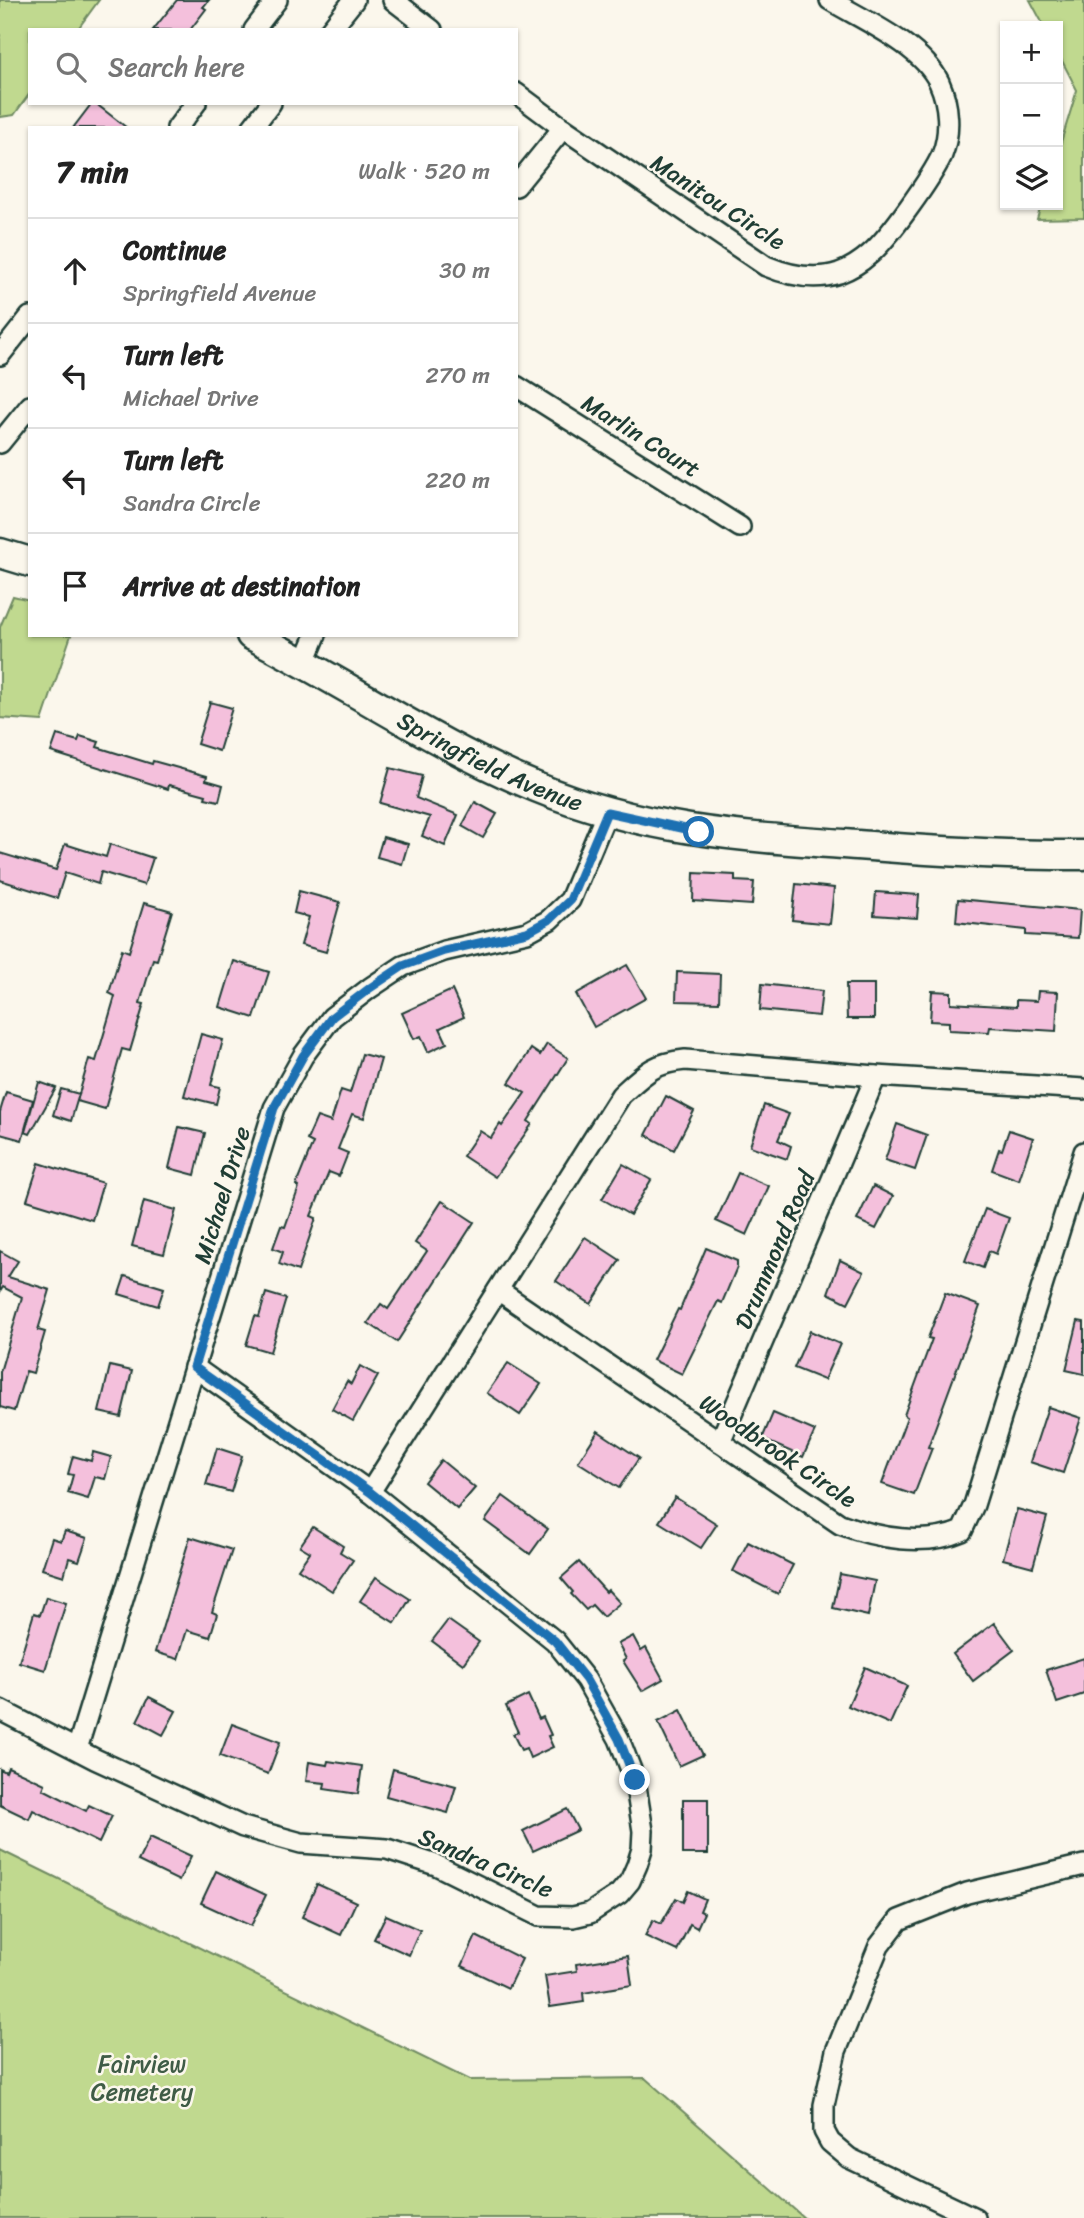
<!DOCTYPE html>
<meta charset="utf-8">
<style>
body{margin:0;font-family:Sriracha,sans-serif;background:#f2f2f2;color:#222}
.controls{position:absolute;right:21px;top:21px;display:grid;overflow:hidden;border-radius:0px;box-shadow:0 2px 5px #0004}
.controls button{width:63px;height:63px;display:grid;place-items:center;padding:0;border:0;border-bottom:2px solid #e0e0e0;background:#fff;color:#222;font:35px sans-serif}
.stop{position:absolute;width:21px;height:21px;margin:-16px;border:5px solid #1f6fb2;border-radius:50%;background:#fff}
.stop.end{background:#1f6fb2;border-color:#fff;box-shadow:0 2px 7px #0008}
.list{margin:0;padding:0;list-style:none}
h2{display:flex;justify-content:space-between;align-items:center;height:91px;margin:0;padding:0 28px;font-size:30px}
h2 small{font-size:23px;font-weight:400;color:#767676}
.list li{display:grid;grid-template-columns:46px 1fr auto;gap:21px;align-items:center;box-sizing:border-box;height:105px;padding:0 28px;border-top:2px solid #e0e0e0}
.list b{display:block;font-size:26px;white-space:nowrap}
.list p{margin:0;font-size:23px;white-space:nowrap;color:#767676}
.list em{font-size:23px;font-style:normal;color:#767676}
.icon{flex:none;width:38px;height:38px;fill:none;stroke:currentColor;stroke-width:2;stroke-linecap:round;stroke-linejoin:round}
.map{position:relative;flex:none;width:1084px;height:2218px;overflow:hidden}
.search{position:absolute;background:#fff;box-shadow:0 2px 5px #0004;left:28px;top:28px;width:490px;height:77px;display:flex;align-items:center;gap:18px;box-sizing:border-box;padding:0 24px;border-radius:0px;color:#767676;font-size:26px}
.panel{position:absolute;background:#fff;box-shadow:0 2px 5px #0004;left:28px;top:126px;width:490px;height:511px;border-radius:0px}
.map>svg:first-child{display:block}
.green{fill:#c0d98f;stroke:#708b62;stroke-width:2}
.building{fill:#f4c0dc;stroke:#1f3d34;stroke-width:2}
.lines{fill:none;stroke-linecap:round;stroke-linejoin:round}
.street-casing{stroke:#1f3d34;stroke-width:24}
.secondary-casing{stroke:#1f3d34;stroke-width:33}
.street{stroke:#fbf7ec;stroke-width:19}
.secondary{stroke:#fbf7ec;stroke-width:28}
.route{stroke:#1f6fb2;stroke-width:9}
.labels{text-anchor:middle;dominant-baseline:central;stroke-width:5;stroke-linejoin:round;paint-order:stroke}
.street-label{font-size:24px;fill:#1f3d34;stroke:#fbf7ec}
.park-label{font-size:24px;fill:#3f5c46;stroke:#fbf7ec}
</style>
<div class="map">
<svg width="1084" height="2218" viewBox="0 0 1084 2218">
<rect width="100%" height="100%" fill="#fbf7ec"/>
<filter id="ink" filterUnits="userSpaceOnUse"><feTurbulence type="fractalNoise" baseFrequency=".0143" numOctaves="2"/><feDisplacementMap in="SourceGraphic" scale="14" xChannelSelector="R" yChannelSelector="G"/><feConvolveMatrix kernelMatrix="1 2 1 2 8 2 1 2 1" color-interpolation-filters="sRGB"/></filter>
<g filter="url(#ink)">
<!-- green -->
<g class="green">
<path d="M0,0H99L77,30H30V93L14,115L0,117Z"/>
<path d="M1030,0H1084V218L1037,219L1041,205H1058V152L1077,90L1058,53V26H1044Z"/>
<path d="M13,596L30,600V635H71L42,721L0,718V627Z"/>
<path d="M0,1850L469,2080L645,2078L804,2218H0Z"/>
</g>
<!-- building -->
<g class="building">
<path d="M177,0H209L203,7L206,9L190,30H153Z"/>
<path d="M92,103H95L127,128H73Z"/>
<path d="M210,702L232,708L219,751L197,744Z"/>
<path d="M57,735L78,741L80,736L99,742L97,747L152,764L153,761L207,776L206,780L223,785L219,801L205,798L206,795L169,785L168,789L51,752Z"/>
<path d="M390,768L422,776L416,798L458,815L445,846L422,836L430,817L380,803Z"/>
<path d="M475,802L497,814L483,838L462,826Z"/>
<path d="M383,837L408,844L402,864L377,857Z"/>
<path d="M65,844L106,857L110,844L153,858L144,885L101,872L98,884L65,873L57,898L0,880V853L56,870Z"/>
<path d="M694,873L735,875V881L754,882L752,905L693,901Z"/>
<path d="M796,884L834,888L830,924L792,920Z"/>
<path d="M299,891L340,902L326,952L301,945L309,917L294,913Z"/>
<path d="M876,892L919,895L917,918L874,915Z"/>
<path d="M958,899L1080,910L1078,938L1026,935V930L956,922Z"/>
<path d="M144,903L172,911L157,960L153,959L140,1003L144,1004L130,1051L122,1049L105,1109L77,1101L89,1059L96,1061L115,996L109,993L122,949L129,952Z"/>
<path d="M234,961L269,972L254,1018L220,1007Z"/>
<path d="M627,965L646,998L594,1027L576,994Z"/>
<path d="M677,972L720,974L719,1002L676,1001Z"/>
<path d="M762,984L822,991L819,1016L760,1010Z"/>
<path d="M846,984H874V1019H847Z"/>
<path d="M452,990L464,1017L440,1028L447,1043L428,1052L421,1036L414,1039L402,1013Z"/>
<path d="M932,991L951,992V1003L1016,1007V1000L1037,1001L1038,991L1058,992L1056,1031L990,1027L989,1032L949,1030V1022L930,1021Z"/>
<path d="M201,1034L223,1040L211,1085L220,1087L216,1104L184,1096Z"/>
<path d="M547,1044L568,1058L528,1121L532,1124L495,1177L463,1156L480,1131L491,1138L500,1124L502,1126L525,1093L509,1083L531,1049L540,1055Z"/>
<path d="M362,1054L381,1059L364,1118L352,1114L338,1149L348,1153L339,1176L329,1172L311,1216L316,1218L298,1271L279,1264L283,1252L273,1248L281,1226L285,1227L299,1187L296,1185L313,1143L307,1140L317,1117L331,1122L341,1090L350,1093Z"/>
<path d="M39,1082L56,1088L30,1134L25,1132Z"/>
<path d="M61,1089L79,1094L71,1121L53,1115Z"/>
<path d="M6,1092L33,1100L22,1140L0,1134V1112Z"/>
<path d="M666,1096L694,1111L674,1150L646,1135Z"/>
<path d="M764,1105L789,1114L778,1140L791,1146L787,1159L750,1146Z"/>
<path d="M897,1124L927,1135L915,1170L885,1160Z"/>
<path d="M179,1127L205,1133L195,1175L169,1168Z"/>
<path d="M1009,1130L1033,1138L1019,1180L992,1170L999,1149L1002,1150Z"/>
<path d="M39,1163L103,1183L92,1220L27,1200Z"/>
<path d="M623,1164L651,1180L630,1215L602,1199Z"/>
<path d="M738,1173L769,1186L747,1235L716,1221Z"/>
<path d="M873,1186L893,1196L876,1229L857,1220Z"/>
<path d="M144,1201L176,1210L164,1254L132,1246Z"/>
<path d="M442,1201L474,1222L397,1342L368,1323L381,1304L388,1309L427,1251L415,1243Z"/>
<path d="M985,1209L1009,1218L996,1254L989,1251L983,1268L965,1261Z"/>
<path d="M585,1237L620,1260L591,1304L556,1281Z"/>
<path d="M706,1248L737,1261V1267L722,1303L718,1301L682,1374L653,1360L678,1309L680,1310Z"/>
<path d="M0,1251L18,1261L8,1277L50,1290L38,1330L45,1332L33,1373L26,1371L14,1411L0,1407V1372L22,1297L3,1287L0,1292Z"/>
<path d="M840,1260L864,1272L848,1303L828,1293Z"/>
<path d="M125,1276L164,1288L158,1306L119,1294Z"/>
<path d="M266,1293L286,1299L270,1352L246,1345L255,1316L259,1317Z"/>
<path d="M945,1293L980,1306L928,1447L932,1448L914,1495L882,1484L907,1417L904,1415L932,1339L928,1338Z"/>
<path d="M1078,1321L1084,1322V1374L1066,1370Z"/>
<path d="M810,1331L840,1344L824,1380L794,1368Z"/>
<path d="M508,1363L541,1384L520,1415L487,1393Z"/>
<path d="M110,1366L132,1371L121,1417L99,1412Z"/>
<path d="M360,1366L378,1376L353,1421L332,1409L347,1381L351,1384Z"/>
<path d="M1048,1407L1081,1418L1063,1473L1030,1462Z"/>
<path d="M773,1413L815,1431L803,1457L762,1439Z"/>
<path d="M598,1431L639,1458L619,1488L578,1462Z"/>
<path d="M217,1448L242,1456L231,1492L206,1485Z"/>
<path d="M93,1452L111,1457L105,1479L95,1477L88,1499L68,1493L73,1475L68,1474L73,1456L91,1461Z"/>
<path d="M441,1460L475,1488L457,1509L424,1482Z"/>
<path d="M503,1496L548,1529L530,1554L485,1521Z"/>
<path d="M675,1497L717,1524L701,1548L659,1522Z"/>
<path d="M1017,1509L1047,1517L1033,1567L1003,1559Z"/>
<path d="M313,1527L343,1546L340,1552L353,1560L332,1591L298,1569L310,1552L300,1546Z"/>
<path d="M65,1531L87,1538L79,1561L69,1558L64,1576L42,1569L52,1538L61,1541Z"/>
<path d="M190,1537L232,1550L212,1612L217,1614L210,1637L187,1630L178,1659L155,1652Z"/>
<path d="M748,1542L793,1565L778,1594L733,1571Z"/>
<path d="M579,1562L606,1592L608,1590L620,1603L603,1617L592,1605L586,1610L571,1594L573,1592L561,1578Z"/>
<path d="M840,1574L875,1581L868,1616L833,1608Z"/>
<path d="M376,1577L410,1599L395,1623L360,1601Z"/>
<path d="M46,1597L66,1603L45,1670L19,1662L34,1613L40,1615Z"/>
<path d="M448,1620L479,1642L463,1664L432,1641Z"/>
<path d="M994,1623L1014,1650L973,1681L953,1654Z"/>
<path d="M633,1636L641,1651L646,1648L663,1679L642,1691L623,1661L626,1659L618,1644Z"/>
<path d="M1084,1658V1694L1057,1703L1046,1670Z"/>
<path d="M865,1667L907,1686L890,1724L848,1706Z"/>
<path d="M528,1695L539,1719L543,1717L551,1735L548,1736L553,1747L530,1758L526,1748L521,1750L513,1734L518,1732L506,1706Z"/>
<path d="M149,1697L176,1711L163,1735L137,1721Z"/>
<path d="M681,1710L703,1755L679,1766L658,1722Z"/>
<path d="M232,1724L280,1742L268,1774L220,1756Z"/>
<path d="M328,1761L362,1766L358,1794L324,1789L325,1783L306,1781L309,1762L327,1765Z"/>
<path d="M8,1767L45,1784L43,1789L86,1811L89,1805L112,1816L99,1843L33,1810L29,1819L0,1805V1769L6,1772Z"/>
<path d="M393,1769L456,1786L448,1813L386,1796Z"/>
<rect x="683" y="1799" width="25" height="55"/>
<path d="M567,1809L578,1830L533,1851L523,1831Z"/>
<path d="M150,1837L191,1856L179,1881L138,1861Z"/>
<path d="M216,1871L266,1895L251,1926L201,1903Z"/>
<path d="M317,1884L356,1902L341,1935L302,1917Z"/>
<path d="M688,1891L705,1899L700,1911L704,1913L697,1928L690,1924L677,1951L645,1936L653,1920L661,1924L676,1898L683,1902Z"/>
<path d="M386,1915L420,1930L409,1955L374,1939Z"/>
<path d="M476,1936L522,1959L508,1988L462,1966Z"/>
<path d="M628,1956L632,1985L583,1993L584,2002L550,2007L545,1976L577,1971L576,1964Z"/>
</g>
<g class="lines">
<defs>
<g id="street">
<path d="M393,0L432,30"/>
<path d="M254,30L277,0"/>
<path d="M330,30L354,0"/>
<path d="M516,93L563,128L766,266C790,276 814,281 839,273C850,269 861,262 870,254C889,238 932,177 942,155C951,132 949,104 939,82C921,45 865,21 830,0"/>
<path d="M177,128L196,103"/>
<path d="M252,128L271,103"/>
<path d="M516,186L563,128"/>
<path d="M0,355L30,317"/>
<path d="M516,386L740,527"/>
<path d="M0,443L30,406"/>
<path d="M304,664L316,635"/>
<path d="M498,1290L840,1524C877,1538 925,1547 962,1531L974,1505L1084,1152"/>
<path d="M720,1442L876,1076"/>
<path d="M370,1492L621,1095C644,1074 653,1063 685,1060L876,1076L1084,1089"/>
<path d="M0,1710L95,1759L243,1827L301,1843L387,1849L436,1865L539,1916L573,1917L590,1913L619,1894L630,1881L637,1865L642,1849L643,1831L635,1780L619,1739L586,1680L555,1641L370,1492L194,1367"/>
<path d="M77,1749L274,1108L303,1056L332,1017L370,988L403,966L444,951L527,932L549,920L570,900L607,812"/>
<path d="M975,2218L849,2158L830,2142L824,2131V2105L836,2051L879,1946L899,1920L967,1893L1084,1865"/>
</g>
<g id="secondary">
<path d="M0,553L30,562"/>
<path id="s1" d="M251,635C346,683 436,746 536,787C642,831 744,837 857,845C932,851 1008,856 1084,855"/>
</g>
</defs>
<!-- street casing -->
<use href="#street" class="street-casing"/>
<!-- secondary casing -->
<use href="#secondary" class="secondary-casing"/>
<!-- street -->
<use href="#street" class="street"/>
<!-- secondary -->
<use href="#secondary" class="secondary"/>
</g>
</g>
<g class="lines" filter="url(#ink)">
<!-- route -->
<path class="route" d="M635,1780L619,1739L586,1680L555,1641L370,1492L194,1367L274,1108L303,1056L332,1017L370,988L403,966L444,951L527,932L549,920L570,900L607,812L699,832"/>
</g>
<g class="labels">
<!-- street labels -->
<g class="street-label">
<text transform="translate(718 202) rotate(33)">Manitou Circle</text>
<text transform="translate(641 436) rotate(32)">Marlin Court</text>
<text stroke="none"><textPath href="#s1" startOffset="271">Springfield Avenue</textPath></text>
<text transform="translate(222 1195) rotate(-73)">Michael Drive</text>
<text transform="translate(775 1250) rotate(-67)">Drummond Road</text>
<text transform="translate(778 1451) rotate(34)">Woodbrook Circle</text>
<text transform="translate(486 1863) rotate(23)">Sandra Circle</text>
</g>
<!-- park labels -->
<g class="park-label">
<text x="142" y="2064">Fairview<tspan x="142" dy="28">Cemetery</tspan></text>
</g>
</g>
</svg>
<div class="controls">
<button>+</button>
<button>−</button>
<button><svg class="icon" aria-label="layers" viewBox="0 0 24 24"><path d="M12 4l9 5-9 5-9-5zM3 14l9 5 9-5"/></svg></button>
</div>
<div class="stop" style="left:699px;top:832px"></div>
<div class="stop end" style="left:635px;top:1780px"></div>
<div class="search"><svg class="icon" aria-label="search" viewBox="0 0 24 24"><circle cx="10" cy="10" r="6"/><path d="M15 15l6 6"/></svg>Search here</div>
<section class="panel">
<h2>7 min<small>Walk · 520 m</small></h2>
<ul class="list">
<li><svg class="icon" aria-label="ahead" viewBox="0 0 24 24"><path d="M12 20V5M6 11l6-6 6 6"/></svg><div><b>Continue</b><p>Springfield Avenue</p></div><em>30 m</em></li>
<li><svg class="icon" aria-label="left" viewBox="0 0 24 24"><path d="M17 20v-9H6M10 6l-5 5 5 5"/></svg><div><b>Turn left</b><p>Michael Drive</p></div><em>270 m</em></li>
<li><svg class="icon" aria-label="left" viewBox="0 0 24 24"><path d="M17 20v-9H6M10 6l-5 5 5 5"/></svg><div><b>Turn left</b><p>Sandra Circle</p></div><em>220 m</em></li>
<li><svg class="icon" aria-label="arrive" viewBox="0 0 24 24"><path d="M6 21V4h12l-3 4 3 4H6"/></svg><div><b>Arrive at destination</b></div></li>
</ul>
</section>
</div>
